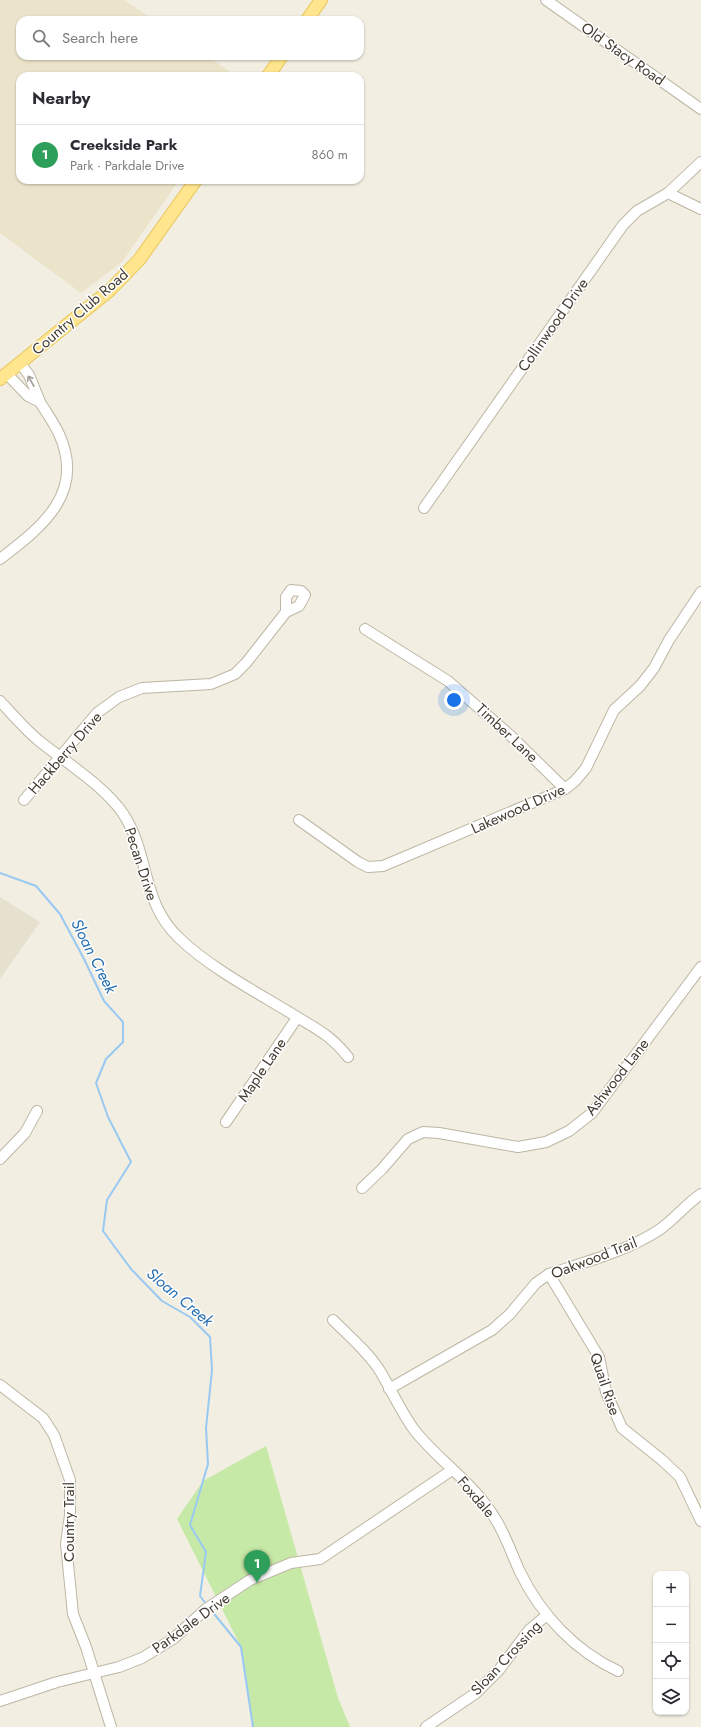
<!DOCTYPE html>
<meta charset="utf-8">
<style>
body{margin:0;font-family:Jost,sans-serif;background:#f2f2f3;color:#2b2b33}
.controls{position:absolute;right:12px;bottom:12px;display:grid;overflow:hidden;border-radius:8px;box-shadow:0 1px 3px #0004}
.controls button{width:36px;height:36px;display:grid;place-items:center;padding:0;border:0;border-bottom:1px solid #e1e1e2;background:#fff;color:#2b2b33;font:20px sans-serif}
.you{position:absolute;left:454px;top:700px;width:14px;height:14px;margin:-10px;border:3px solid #fff;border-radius:50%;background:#1a73e8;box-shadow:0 0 0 6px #1a73e833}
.badge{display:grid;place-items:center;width:26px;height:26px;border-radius:50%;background:#ea580c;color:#fff;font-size:13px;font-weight:700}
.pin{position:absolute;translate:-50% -33px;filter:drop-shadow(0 1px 2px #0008)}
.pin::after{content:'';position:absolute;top:21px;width:14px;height:12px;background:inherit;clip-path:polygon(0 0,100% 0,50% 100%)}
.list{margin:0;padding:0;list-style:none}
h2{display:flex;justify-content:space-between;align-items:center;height:52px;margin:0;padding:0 16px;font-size:17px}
h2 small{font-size:13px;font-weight:400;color:#7c7c81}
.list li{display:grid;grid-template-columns:26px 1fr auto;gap:12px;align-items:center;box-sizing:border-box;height:60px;padding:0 16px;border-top:1px solid #e1e1e2}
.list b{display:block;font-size:15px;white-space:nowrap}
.list p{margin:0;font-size:13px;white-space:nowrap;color:#7c7c81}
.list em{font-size:13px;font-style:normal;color:#7c7c81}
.icon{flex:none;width:22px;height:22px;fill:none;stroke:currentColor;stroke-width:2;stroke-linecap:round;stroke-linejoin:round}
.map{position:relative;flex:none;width:701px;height:1727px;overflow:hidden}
.search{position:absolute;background:#fff;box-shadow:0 1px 3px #0004;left:16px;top:16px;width:348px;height:44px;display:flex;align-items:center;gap:10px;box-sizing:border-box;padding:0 14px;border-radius:12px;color:#7c7c81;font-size:15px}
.panel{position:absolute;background:#fff;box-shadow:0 1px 3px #0004;left:16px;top:72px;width:348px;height:112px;border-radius:12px}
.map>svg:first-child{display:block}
.residential{fill:#e6e0cf}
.education{fill:#ece4ca}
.green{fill:#c7e9a7}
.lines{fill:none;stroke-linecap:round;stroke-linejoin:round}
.stream{stroke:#99c9f3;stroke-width:2}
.minor-casing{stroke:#bdb6a4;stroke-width:12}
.major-casing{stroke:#e8c659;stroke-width:14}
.minor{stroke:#fff;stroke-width:10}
.major{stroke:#ffe58d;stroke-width:12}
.oneway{stroke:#a19e98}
.labels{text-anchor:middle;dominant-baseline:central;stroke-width:3;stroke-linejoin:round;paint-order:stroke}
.street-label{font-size:15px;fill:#433d32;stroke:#fff}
.water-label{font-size:16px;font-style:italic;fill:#286fb2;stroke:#fff}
</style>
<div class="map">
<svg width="701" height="1727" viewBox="0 0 701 1727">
<rect width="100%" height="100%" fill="#f2eee1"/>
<!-- residential -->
<path class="residential" d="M0,897L40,922L0,979Z"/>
<!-- education -->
<path class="education" d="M0,0H124L154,20H20V56H207L236,76H20V180H179L122,262L81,293L0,233Z"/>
<!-- green -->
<path class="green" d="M266,1446L338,1698L350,1727H253L241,1647L177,1519L203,1481Z"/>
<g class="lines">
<!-- stream -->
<g class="stream">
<path d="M0,873L36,886L60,914L84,959L104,1001L123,1022V1042L106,1059L96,1083L108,1117L131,1162L107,1200L103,1231L131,1269L162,1301L190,1317L210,1337L212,1370L206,1428L208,1464L190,1525L206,1552L200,1596L207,1605"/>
<path d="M211,1610L241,1647L253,1727"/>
</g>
<defs>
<g id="minor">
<path d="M546,0L701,109"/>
<path d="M668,193L701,209"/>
<path d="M7,374L28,396L40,402L29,375L20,363"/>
<path d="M424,508L623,225L637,211L668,193L701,162"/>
<path d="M0,559C42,527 86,493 59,434C54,423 46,412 40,402"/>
<path d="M365,629L448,681L512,737L565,789"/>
<path d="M0,701C12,714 24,728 38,740C64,761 106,787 124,815C150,856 141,902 179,938C208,966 254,991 289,1012C314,1028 329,1033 348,1057"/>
<path d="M24,800L97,713L119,697L142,688L211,684L235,674L246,663L286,612L299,606L305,595L301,591L291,590L286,597V612"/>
<path d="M299,820L358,862L368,867L383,866L565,789L575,781L586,768L614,710L640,686L654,668L669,640L701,592"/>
<path d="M226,1122L297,1018"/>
<path d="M0,1159L25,1133L37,1111"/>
<path d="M362,1188L382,1169L408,1139L423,1132L439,1133L518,1147L546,1142L569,1131L592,1113L701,967"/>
<path d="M549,1274L599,1357L606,1392L622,1428L662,1460L680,1477L701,1521"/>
<path d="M333,1320C349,1336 368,1352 380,1371C392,1391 401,1412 415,1431C440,1462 476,1485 496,1520C506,1536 512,1555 520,1572C541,1615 575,1651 618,1671"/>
<path d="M0,1385L43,1418L54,1435L70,1480V1515L66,1544L73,1614L86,1647L111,1727"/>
<path d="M389,1389L492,1330L510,1314L536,1283L549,1274C586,1262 627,1251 659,1230C675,1219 686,1204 701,1194"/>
<path d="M0,1701L57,1682L119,1667L142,1658L173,1639L206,1609L250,1580L291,1563L320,1559L452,1470"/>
<path d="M426,1727L476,1693L499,1670L529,1630L547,1615"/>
</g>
<g id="major">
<path d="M307,20L321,0"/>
<path d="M268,76L282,56"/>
<path d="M0,379L110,290L139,260L196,180"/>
</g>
</defs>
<!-- minor casing -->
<use href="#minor" class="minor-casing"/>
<!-- major casing -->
<use href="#major" class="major-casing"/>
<!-- minor -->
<use href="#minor" class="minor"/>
<!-- major -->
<use href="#major" class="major"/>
</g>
<!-- one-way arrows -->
<defs><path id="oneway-shaft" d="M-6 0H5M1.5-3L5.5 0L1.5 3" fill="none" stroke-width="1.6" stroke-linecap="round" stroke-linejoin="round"/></defs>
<use class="oneway" href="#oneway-shaft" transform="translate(31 381) rotate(-119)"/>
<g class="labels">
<!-- street labels -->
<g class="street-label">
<text transform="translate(623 54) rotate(35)">Old Stacy Road</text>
<text transform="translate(80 312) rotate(-41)">Country Club Road</text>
<text transform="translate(553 325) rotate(-55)">Collinwood Drive</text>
<text transform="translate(507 733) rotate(43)">Timber Lane</text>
<text transform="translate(65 753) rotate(-49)">Hackberry Drive</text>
<text transform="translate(518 809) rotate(-24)">Lakewood Drive</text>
<text transform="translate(141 864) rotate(72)">Pecan Drive</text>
<text transform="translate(262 1070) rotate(-56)">Maple Lane</text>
<text transform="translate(617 1077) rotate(-52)">Ashwood Lane</text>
<text transform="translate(594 1258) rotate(-21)">Oakwood Trail</text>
<text transform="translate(605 1384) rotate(71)">Quail Rise</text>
<text transform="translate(476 1497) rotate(49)">Foxdale</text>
<text transform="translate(69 1522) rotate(-90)">Country Trail</text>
<text transform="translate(191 1623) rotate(-36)">Parkdale Drive</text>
<text transform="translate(506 1658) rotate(-47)">Sloan Crossing</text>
</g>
<!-- water labels -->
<g class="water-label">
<text transform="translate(94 956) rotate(63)">Sloan Creek</text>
<text transform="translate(180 1297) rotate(40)">Sloan Creek</text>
</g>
</g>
</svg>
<div class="controls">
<button>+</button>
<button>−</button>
<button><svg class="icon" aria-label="locate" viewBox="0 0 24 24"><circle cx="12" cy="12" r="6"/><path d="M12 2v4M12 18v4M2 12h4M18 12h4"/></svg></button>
<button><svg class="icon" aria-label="layers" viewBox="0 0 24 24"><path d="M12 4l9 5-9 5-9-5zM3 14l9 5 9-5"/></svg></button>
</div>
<div class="you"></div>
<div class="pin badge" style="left:257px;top:1583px;background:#2e9e5b">1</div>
<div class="search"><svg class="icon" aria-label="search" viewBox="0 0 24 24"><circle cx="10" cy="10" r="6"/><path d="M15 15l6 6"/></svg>Search here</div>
<section class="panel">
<h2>Nearby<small></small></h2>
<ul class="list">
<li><span class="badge" style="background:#2e9e5b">1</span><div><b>Creekside Park</b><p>Park · Parkdale Drive</p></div><em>860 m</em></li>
</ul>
</section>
</div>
